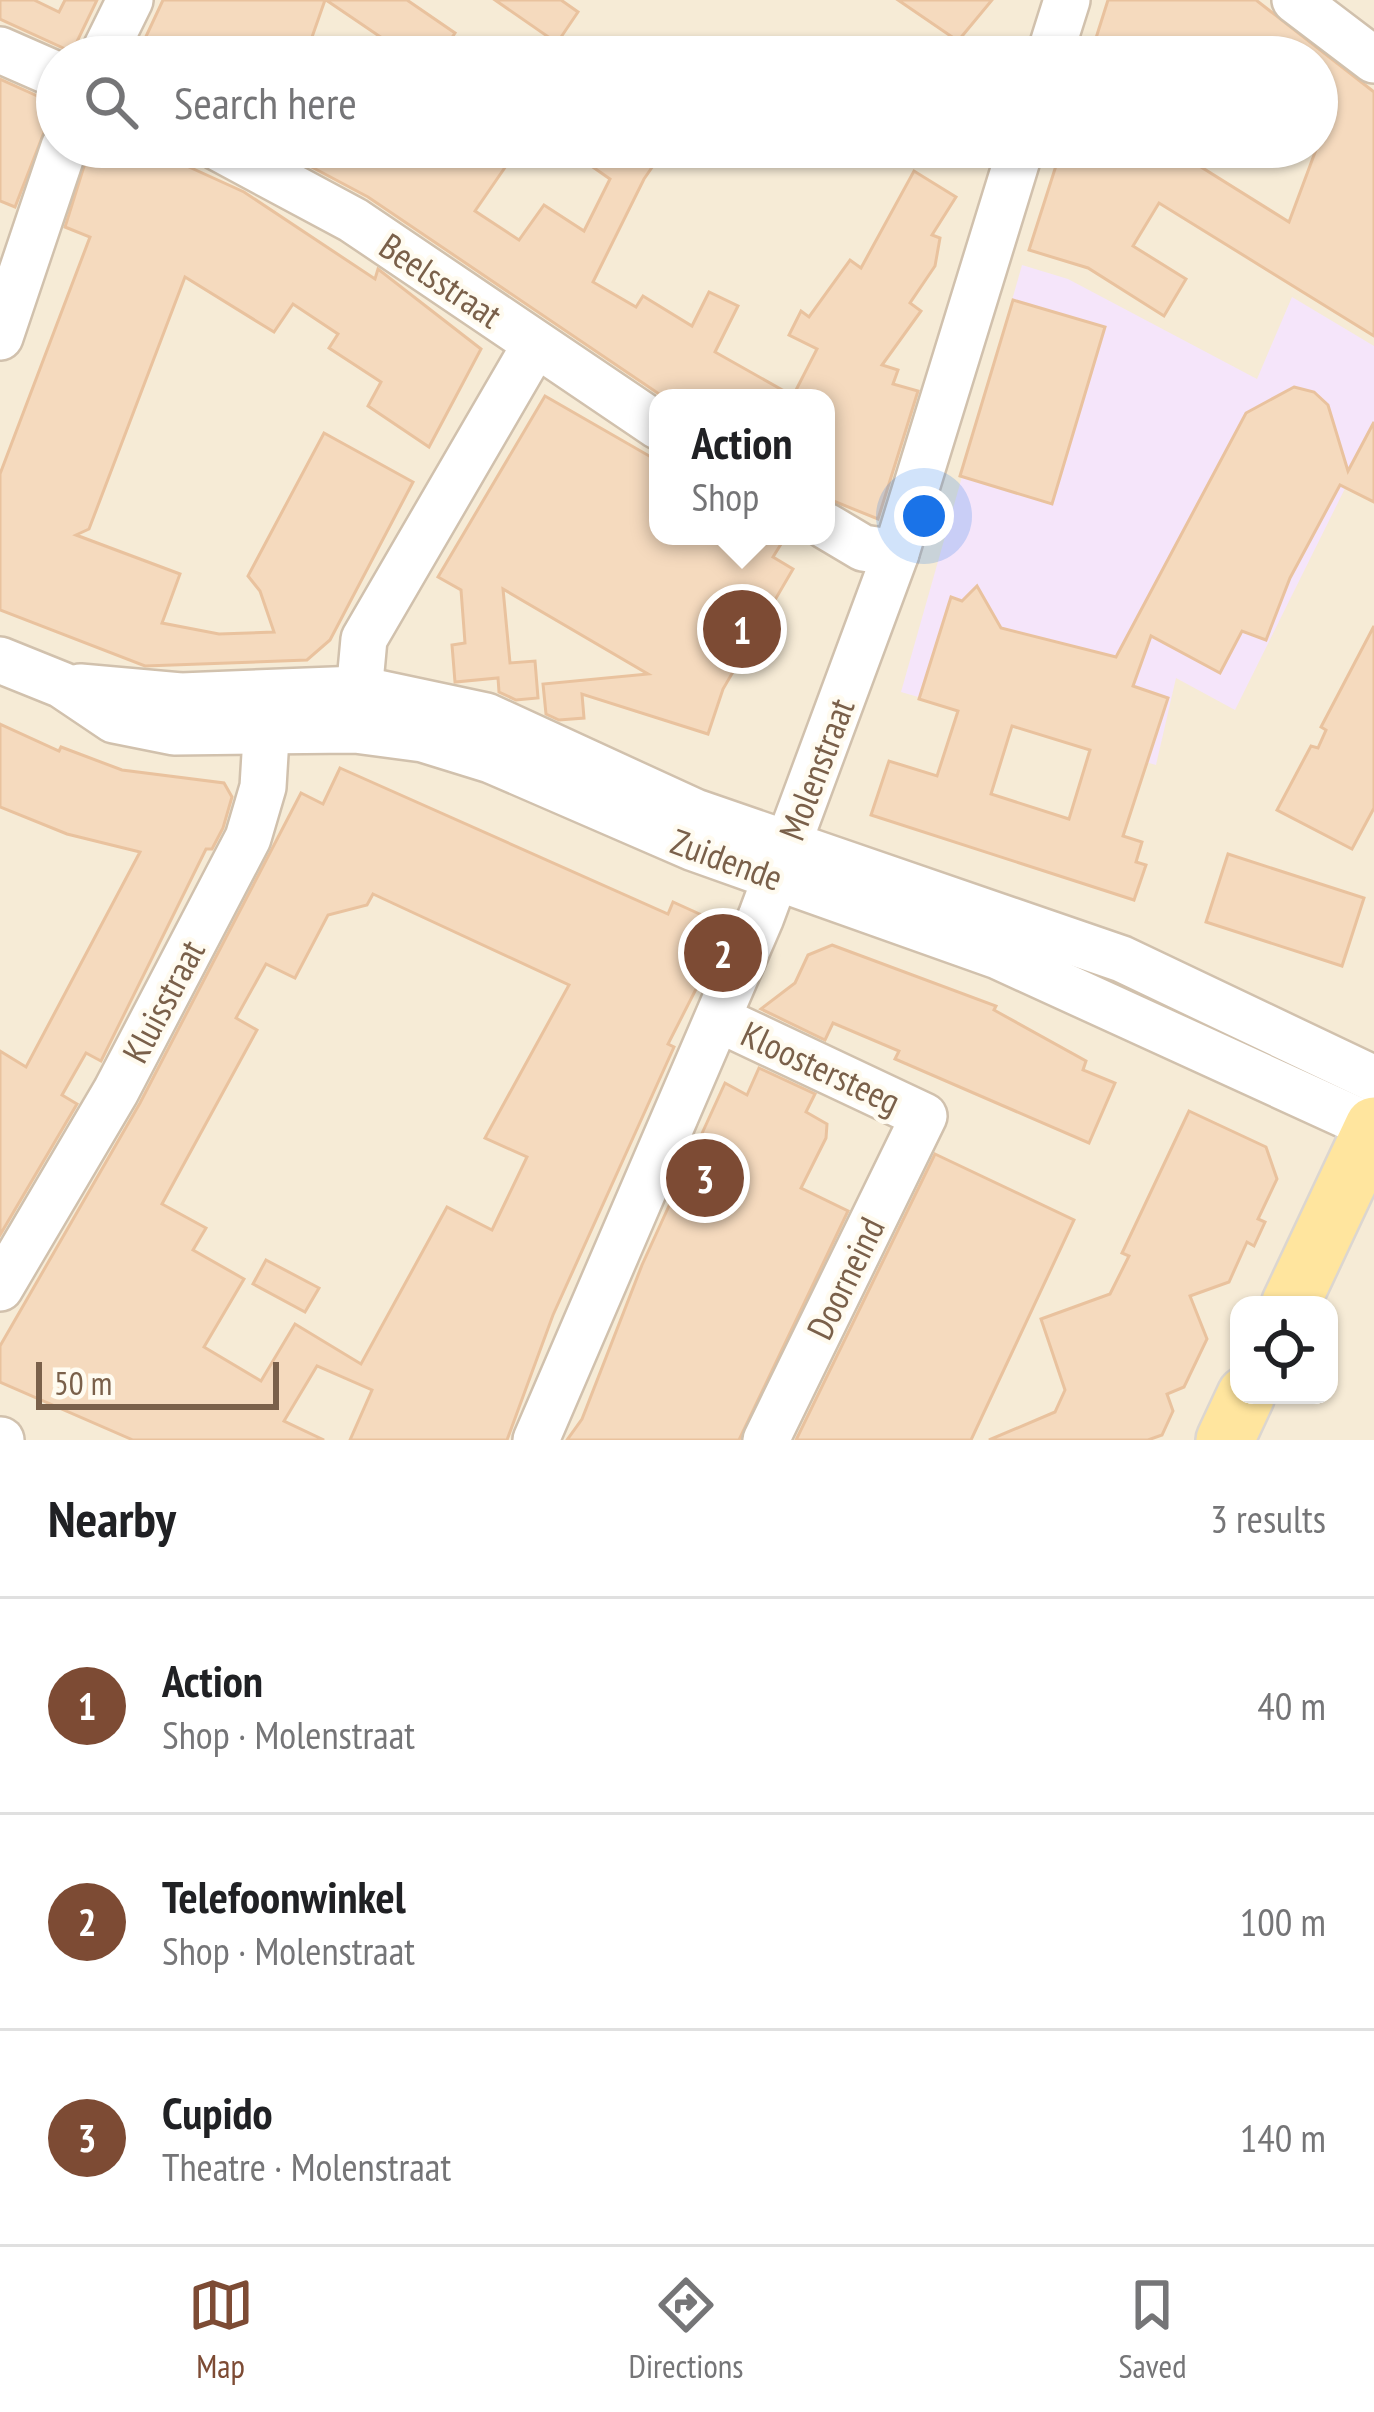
<!DOCTYPE html>
<meta charset="utf-8">
<style>
body{margin:0;font-family:"PT Sans Narrow",sans-serif;background:#f2f2f2;color:#202124}
.controls{position:absolute;right:36px;bottom:36px;display:grid;overflow:hidden;border-radius:24px;box-shadow:0 3px 9px #0004}
.controls button{width:108px;height:108px;display:grid;place-items:center;padding:0;border:0;border-bottom:3px solid #e0e0e0;background:#fff;color:#202124;font:60px sans-serif}
.scale{position:absolute;left:36px;bottom:30px;width:243px;box-sizing:border-box;padding-left:12px;border:6px solid #7a604a;border-top:0;font-size:33px;line-height:42px;white-space:nowrap;color:#7a604a;-webkit-text-stroke:9px #fffbf0;paint-order:stroke}
.you{position:absolute;left:924px;top:516px;width:42px;height:42px;margin:-30px;border:9px solid #fff;border-radius:50%;background:#1a73e8;box-shadow:0 0 0 18px #1a73e833}
.badge{display:grid;place-items:center;width:78px;height:78px;border-radius:50%;background:#7d4b34;color:#fff;font-size:39px;font-weight:700}
.pin{position:absolute;translate:-50% -50%;border:6px solid #fff;box-shadow:0 3px 12px #0006}
.popup{position:absolute;left:649px;top:389px;width:186px;height:156px;box-sizing:border-box;display:grid;place-content:center;border-radius:24px;background:#fff;filter:drop-shadow(0 3px 9px #0005);font-size:39px;white-space:nowrap;color:#757577}
.popup b{font-size:45px;color:#202124}
.popup::after{content:'';position:absolute;left:50%;top:100%;margin-left:-24px;border:24px solid transparent;border-top-color:#fff}
.list{margin:0;padding:0;list-style:none}
h2{display:flex;justify-content:space-between;align-items:center;height:156px;margin:0;padding:0 48px;font-size:51px}
h2 small{font-size:39px;font-weight:400;color:#757577}
.list li{display:grid;grid-template-columns:78px 1fr auto;gap:36px;align-items:center;box-sizing:border-box;height:216px;padding:0 48px;border-top:3px solid #e0e0e0}
.list b{display:block;font-size:45px;white-space:nowrap}
.list p{margin:0;font-size:39px;white-space:nowrap;color:#757577}
.list em{font-size:39px;font-style:normal;color:#757577}
.icon{flex:none;width:66px;height:66px;fill:none;stroke:currentColor;stroke-width:2;stroke-linecap:round;stroke-linejoin:round}
.map{position:relative;flex:none;width:1374px;height:1440px;overflow:hidden}
.search{position:absolute;background:#fff;box-shadow:0 3px 9px #0004;left:36px;right:36px;top:36px;height:132px;display:flex;align-items:center;gap:30px;box-sizing:border-box;padding:0 42px;border-radius:66px;color:#757577;font-size:45px}
.sheet{height:804px;background:#fff}
nav{display:flex;justify-content:space-around;align-items:center;box-sizing:border-box;height:168px;border-top:3px solid #e0e0e0;background:#fff;font-size:33px;color:#757577}
nav a{display:grid;justify-items:center;gap:6px}
nav .on{color:#7d4b34}
.map>svg:first-child{display:block}
.residential{fill:#f6ebd6;fill-rule:evenodd}
.education{fill:#f5e5fa}
.building{fill:#f5dabe;stroke:#e9c29e;stroke-width:3;fill-rule:evenodd}
.lines{fill:none;stroke-linecap:round;stroke-linejoin:round}
.minor-casing{stroke:#d1c1ad;stroke-width:50}
.major-casing{stroke:#dcd6d0;stroke-width:62}
.minor{stroke:#fff;stroke-width:45}
.major{stroke:#ffe59e;stroke-width:57}
.labels{text-anchor:middle;dominant-baseline:central;stroke-width:9;stroke-linejoin:round;paint-order:stroke}
.street-label{font-size:36px;fill:#7a604a;stroke:#fffbf0}
</style>
<div class="map">
<svg width="1374" height="1440" viewBox="0 0 1374 1440">
<rect width="100%" height="100%" fill="#fef8e9"/>
<!-- residential -->
<path class="residential" d="M0,0H1374V1440H0ZM57,57H1317V147H57ZM658,398H826V536H658ZM1239,1305H1329V1395H1239Z"/>
<!-- education -->
<path class="education" d="M1022,265L1068,279L1257,379L1292,297L1374,346V430L1235,710L1176,678L1156,765L901,692Z"/>
<!-- building -->
<g class="building">
<path d="M0,0H34L59,12L65,0H97L72,52L0,19Z"/>
<path d="M163,0H325L305,57H145L149,48L142,45Z"/>
<path d="M326,0H407L455,33L439,57H410Z"/>
<path d="M495,0H561L578,12L557,43Z"/>
<path d="M898,0H992L958,41Z"/>
<path d="M1108,0H1256L1374,92V336L1159,203L1133,246L1186,279L1164,316L1088,268L1029,250L1062,147H1169L1289,222L1317,147V57H1090Z"/>
<path d="M0,79L55,104L15,207L0,201Z"/>
<path d="M90,147H145L244,192L375,279L378,269L481,349L429,447L368,406L381,382L329,348L338,334L293,304L274,332L185,277L89,529L76,535L180,574L162,623L219,634L274,632L260,591L248,576L324,433L413,482L330,640L307,660L145,666L0,610V474L90,237L65,227Z"/>
<path d="M274,147H519L475,211L519,240L544,205L584,231L610,179L564,147H666L644,179L593,282L636,307L643,296L692,326L709,292L738,306L715,352L793,396L817,349L789,335L801,311L809,317L850,260L861,268L914,171L956,197L932,235L940,238L935,266L910,303L921,311L882,365L898,370L893,384L918,391L878,519L826,498V398H665L368,197Z"/>
<path d="M1013,300L1105,327L1052,504L960,476Z"/>
<path d="M1294,387L1314,392L1328,405L1348,471L1374,422V502L1340,485L1290,578L1266,640L1242,631L1220,673L1151,636L1133,686L1168,698L1123,836L1142,842L1136,862L1146,865L1134,900L871,815L889,761L937,776L958,711L919,699L951,597L962,601L977,586L1001,628L1116,657L1246,413ZM1012,726L1090,750L1069,819L991,794Z"/>
<path d="M545,396L658,461V536H786L773,557L793,569L723,689L708,734L582,694L584,718L559,720L546,714L543,684L648,674L503,589L510,663L535,661L538,698L516,700L499,692L498,678L455,682L452,645L465,643L461,590L438,577Z"/>
<path d="M1374,626V808L1352,849L1277,810L1311,746L1318,748L1326,730L1321,727Z"/>
<path d="M0,724L59,751L61,747L122,770L224,783L232,797L223,828L212,849H206L101,1061L86,1053L62,1095L77,1104L0,1235V1051L26,1067L140,852L67,834L0,807Z"/>
<path d="M340,768L668,914L673,902L717,922L720,942L668,1044L674,1047L553,1315L507,1440H350L372,1390L317,1366L284,1421L324,1440H133L0,1382V1346L140,1103L301,793L323,804ZM373,894L569,985L485,1138L527,1157L492,1230L447,1207L361,1364L295,1324L261,1381L204,1347L244,1279L193,1250L206,1228L162,1204L257,1030L236,1018L266,964L295,978L328,915L367,905Z"/>
<path d="M1228,854L1364,898L1342,966L1206,922Z"/>
<path d="M832,945L996,1006L994,1010L1086,1061L1083,1070L1115,1083L1089,1143L895,1059L899,1051L833,1023L825,1040L761,1009L795,983L808,955Z"/>
<path d="M759,1068L815,1094L806,1112L827,1124L826,1138L801,1188L848,1211L739,1440H567L582,1419L642,1265L725,1083L747,1095Z"/>
<path d="M1189,1111L1266,1147L1277,1179L1258,1219L1265,1222L1254,1246L1247,1242L1229,1282L1190,1296L1207,1339L1184,1387L1167,1394L1173,1411L1162,1435L1148,1440H989L1055,1412L1065,1390L1041,1319L1110,1294L1129,1256L1122,1253Z"/>
<path d="M935,1154L1074,1220L971,1440H796Z"/>
<path d="M266,1260L319,1288L305,1312L253,1284Z"/>
</g>
<g class="lines">
<defs>
<g id="minor">
<path d="M1295,0L1374,60"/>
<path d="M0,50L57,75"/>
<path d="M102,57L130,0"/>
<path d="M1049,57L1067,0"/>
<path d="M217,147L353,220L658,426"/>
<path d="M0,337L64,147"/>
<path d="M826,526L863,548L896,553"/>
<path d="M0,660L62,685L114,720L174,732L355,730L423,739L491,760L694,848L998,956L1374,1128"/>
<path d="M80,687L181,696L359,689L486,716L695,812L1122,959L1374,1079"/>
<path d="M357,715L364,639L535,345"/>
<path d="M718,1019L924,1116L766,1440"/>
<path d="M0,1288L116,1091L248,838L263,787L268,704"/>
<path d="M0,1440H1"/>
<path d="M536,1440L761,917L896,553L1021,147"/>
</g>
<g id="major">
<path d="M1290,1305L1374,1126"/>
<path d="M1225,1440L1246,1395"/>
</g>
</defs>
<!-- minor casing -->
<use href="#minor" class="minor-casing"/>
<!-- major casing -->
<use href="#major" class="major-casing"/>
<!-- minor -->
<use href="#minor" class="minor"/>
<!-- major -->
<use href="#major" class="major"/>
</g>
<g class="labels">
<!-- street labels -->
<g class="street-label">
<text transform="translate(441 280) rotate(34)">Beelsstraat</text>
<text transform="translate(816 769) rotate(-69)">Molenstraat</text>
<text transform="translate(727 859) rotate(20)">Zuidende</text>
<text transform="translate(163 1001) rotate(-62)">Kluisstraat</text>
<text transform="translate(821 1067) rotate(25)">Kloostersteeg</text>
<text transform="translate(845 1278) rotate(-64)">Doorneind</text>
</g>
</g>
</svg>
<div class="controls">
<button><svg class="icon" aria-label="locate" viewBox="0 0 24 24"><circle cx="12" cy="12" r="6"/><path d="M12 2v4M12 18v4M2 12h4M18 12h4"/></svg></button>
</div>
<div class="scale">50 m</div>
<div class="you"></div>
<div class="pin badge" style="left:742px;top:629px">1</div>
<div class="popup"><b>Action</b>Shop</div>
<div class="pin badge" style="left:723px;top:953px">2</div>
<div class="pin badge" style="left:705px;top:1178px">3</div>
<div class="search"><svg class="icon" aria-label="search" viewBox="0 0 24 24"><circle cx="10" cy="10" r="6"/><path d="M15 15l6 6"/></svg>Search here</div>
</div>
<section class="sheet">
<h2>Nearby<small>3 results</small></h2>
<ul class="list">
<li><span class="badge">1</span><div><b>Action</b><p>Shop · Molenstraat</p></div><em>40 m</em></li>
<li><span class="badge">2</span><div><b>Telefoonwinkel</b><p>Shop · Molenstraat</p></div><em>100 m</em></li>
<li><span class="badge">3</span><div><b>Cupido</b><p>Theatre · Molenstraat</p></div><em>140 m</em></li>
</ul>
</section>
<nav>
<a class="on"><svg class="icon" aria-label="map" viewBox="0 0 24 24"><path d="M3 6l6-2 6 2 6-2v14l-6 2-6-2-6 2zM9 4v14M15 6v14"/></svg>Map</a>
<a><svg class="icon" aria-label="directions" viewBox="0 0 24 24"><path d="M12 3l9 9-9 9-9-9zM9 14v-3h6M13 9l2 2-2 2"/></svg>Directions</a>
<a><svg class="icon" aria-label="saved" viewBox="0 0 24 24"><path d="M7 4h10v16l-5-4-5 4z"/></svg>Saved</a>
</nav>
